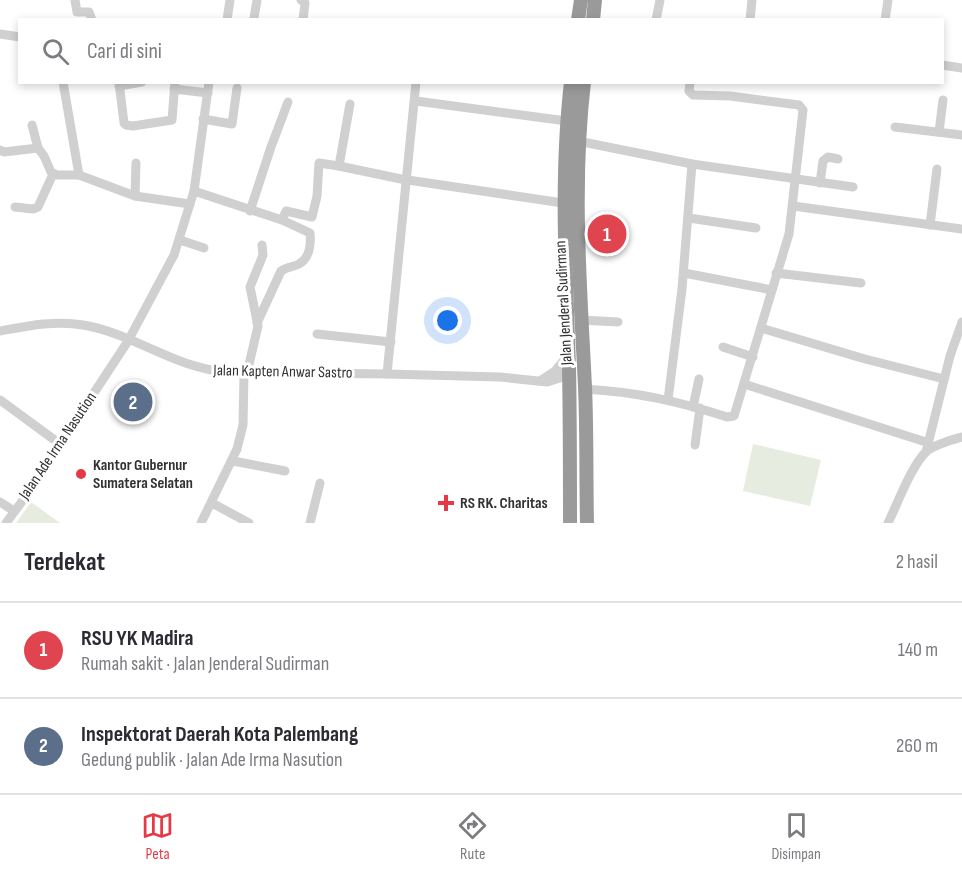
<!DOCTYPE html>
<html lang="id">
<meta charset="utf-8">
<style>
body{margin:0;font-family:"Sofia Sans Condensed",sans-serif;background:#f7f7f7;color:#2b2b33}
.you{position:absolute;left:448px;top:321px;width:21px;height:21px;margin:-15px;border:4px solid #fff;border-radius:50%;background:#1a73e8;box-shadow:0 0 0 9px #1a73e833}
.badge{display:grid;place-items:center;width:39px;height:39px;border-radius:50%;background:#e63946;color:#fff;font-size:20px;font-weight:700}
.pin{position:absolute;translate:-50% -50%;border:3px solid #fff;box-shadow:0 2px 6px #0006}
.list{margin:0;padding:0;list-style:none}
h2{display:flex;justify-content:space-between;align-items:center;height:78px;margin:0;padding:0 24px;font-size:26px}
h2 small{font-size:20px;font-weight:400;color:#7c7c81}
.list li{display:grid;grid-template-columns:39px 1fr auto;gap:18px;align-items:center;box-sizing:border-box;height:96px;padding:0 24px;border-top:2px solid #e1e1e2}
.list b{display:block;font-size:22px;white-space:nowrap}
.list p{margin:0;font-size:20px;white-space:nowrap;color:#7c7c81}
.list em{font-size:20px;font-style:normal;color:#7c7c81}
.icon{flex:none;width:33px;height:33px;fill:none;stroke:currentColor;stroke-width:2;stroke-linecap:round;stroke-linejoin:round}
.map{position:relative;flex:none;width:962px;height:523px;overflow:hidden}
.search{position:absolute;background:#fff;box-shadow:0 3px 9px #0003;left:18px;right:18px;top:18px;height:66px;display:flex;align-items:center;gap:15px;box-sizing:border-box;padding:0 21px;border-radius:0px;color:#7c7c81;font-size:22px}
.sheet{height:270px;background:#fff}
nav{display:flex;justify-content:space-around;align-items:center;box-sizing:border-box;height:84px;border-top:2px solid #e1e1e2;background:#fff;font-size:16px;color:#7c7c81}
nav a{display:grid;justify-items:center;gap:3px}
nav .on{color:#e63946}
.map>svg:first-child{display:block}
.green{fill:#e6ecdf}
.lines{fill:none;stroke-linecap:round;stroke-linejoin:round}
.minor{stroke:#d0d0d0;stroke-width:9}
.highway{stroke:#9a9a9a;stroke-width:14}
.poi-dot{fill:#e63946;stroke:#fff;stroke-width:2}
.labels{text-anchor:middle;dominant-baseline:central;stroke-width:6;stroke-linejoin:round;paint-order:stroke}
.street-label{font-size:16px;fill:#333;stroke:#fff}
.poi-label{font-size:16px;font-weight:bold;fill:#333;stroke:#fff;text-anchor:start}
</style>
<div class="map">
<svg width="962" height="523" viewBox="0 0 962 523">
<rect width="100%" height="100%" fill="#fff"/>
<!-- green -->
<g class="green">
<path d="M753,444L821,460L810,506L743,491Z"/>
<path d="M31,502L60,523H16Z"/>
</g>
<g class="lines">
<!-- minor -->
<g class="minor">
<path d="M75,0L77,12H89L92,20"/>
<path d="M301,0L305,3L303,20"/>
<path d="M254,18L257,0"/>
<path d="M227,20L230,0"/>
<path d="M656,20L660,0"/>
<path d="M750,20L752,0"/>
<path d="M885,20L888,0"/>
<path d="M0,34L20,37"/>
<path d="M942,65L962,68"/>
<path d="M63,82L79,175"/>
<path d="M119,82L124,123L126,125L133,126L172,120L175,82"/>
<path d="M119,86L142,82"/>
<path d="M174,89L208,93"/>
<path d="M416,101L567,121"/>
<path d="M350,104L339,166L401,179L563,203"/>
<path d="M203,119L232,124L237,88"/>
<path d="M32,125L38,148"/>
<path d="M895,127L962,135"/>
<path d="M939,132L943,100"/>
<path d="M578,141L692,164L853,187"/>
<path d="M0,150L4,152L38,148L44,156L51,172L57,175H79L135,196L190,204"/>
<path d="M820,183L823,161L828,157L838,159"/>
<path d="M194,191L282,220L310,233C311,243 310,258 299,264C293,267 287,267 281,271L257,323"/>
<path d="M135,196L136,163"/>
<path d="M793,206L962,229"/>
<path d="M15,207L33,209L38,207L53,174"/>
<path d="M250,211L271,147L288,102"/>
<path d="M689,218L756,228"/>
<path d="M282,220L286,211L312,217L317,196L319,163L339,166"/>
<path d="M930,225L937,169"/>
<path d="M180,240L204,248"/>
<path d="M684,273L772,290"/>
<path d="M776,273L861,283"/>
<path d="M581,320L618,322"/>
<path d="M761,328L865,359L944,379"/>
<path d="M0,331C27,326 56,320 83,325C133,333 176,369 227,372L387,374L500,377L547,382L560,378L569,368"/>
<path d="M317,334L391,342"/>
<path d="M723,347L753,357"/>
<path d="M247,373L258,326L250,287L263,255L262,245"/>
<path d="M387,374L416,82"/>
<path d="M540,381L555,371L568,355"/>
<path d="M744,384L929,443"/>
<path d="M585,389C636,392 678,401 727,417L734,416L789,234L803,110L799,105L730,96L693,95L689,91L690,82"/>
<path d="M0,400L60,444"/>
<path d="M668,400L682,289L692,164"/>
<path d="M693,407L699,379"/>
<path d="M695,445L700,408"/>
<path d="M926,452L950,356L962,322"/>
<path d="M233,461L285,471"/>
<path d="M0,502L14,511"/>
<path d="M212,503L249,523"/>
<path d="M6,523L29,492L128,341L174,255L194,191L209,82"/>
<path d="M201,523L237,449L243,425L244,373"/>
<path d="M310,523L320,483"/>
<path d="M888,523C897,505 912,464 927,451C936,444 951,440 962,437"/>
</g>
<!-- highway -->
<g class="highway">
<path d="M578,20L581,0"/>
<path d="M593,20L595,0"/>
<path d="M584,82C572,185 580,284 585,387C587,432 586,478 587,523"/>
<path d="M570,523C570,471 570,419 569,367C566,272 560,178 571,82"/>
</g>
</g>
<!-- markers -->
<g class="poi-dot">
<circle cx="81" cy="474" r="6"/>
<path d="M443 494h6v6h6v6h-6v6h-6v-6h-6v-6h6z"/>
</g>
<g class="labels">
<!-- street labels -->
<g class="street-label">
<text transform="translate(564 303) rotate(-93)">Jalan Jenderal Sudirman</text>
<text transform="translate(283 372) rotate(1)">Jalan Kapten Anwar Sastro</text>
<text transform="translate(58 446) rotate(-56)">Jalan Ade Irma Nasution</text>
</g>
<!-- poi labels -->
<g class="poi-label">
<text x="93" y="465">Kantor Gubernur<tspan x="93" dy="18">Sumatera Selatan</tspan></text>
<text x="460" y="503">RS RK. Charitas</text>
</g>
</g>
</svg>
<div class="you"></div>
<div class="pin badge" style="left:607px;top:234px;background:#e0444e">1</div>
<div class="pin badge" style="left:133px;top:402px;background:#5c6f8a">2</div>
<div class="search"><svg class="icon" aria-label="search" viewBox="0 0 24 24"><circle cx="10" cy="10" r="6"/><path d="M15 15l6 6"/></svg>Cari di sini</div>
</div>
<section class="sheet">
<h2>Terdekat<small>2 hasil</small></h2>
<ul class="list">
<li><span class="badge" style="background:#e0444e">1</span><div><b>RSU YK Madira</b><p>Rumah sakit · Jalan Jenderal Sudirman</p></div><em>140 m</em></li>
<li><span class="badge" style="background:#5c6f8a">2</span><div><b>Inspektorat Daerah Kota Palembang</b><p>Gedung publik · Jalan Ade Irma Nasution</p></div><em>260 m</em></li>
</ul>
</section>
<nav>
<a class="on"><svg class="icon" aria-label="map" viewBox="0 0 24 24"><path d="M3 6l6-2 6 2 6-2v14l-6 2-6-2-6 2zM9 4v14M15 6v14"/></svg>Peta</a>
<a><svg class="icon" aria-label="directions" viewBox="0 0 24 24"><path d="M12 3l9 9-9 9-9-9zM9 14v-3h6M13 9l2 2-2 2"/></svg>Rute</a>
<a><svg class="icon" aria-label="saved" viewBox="0 0 24 24"><path d="M7 4h10v16l-5-4-5 4z"/></svg>Disimpan</a>
</nav>
